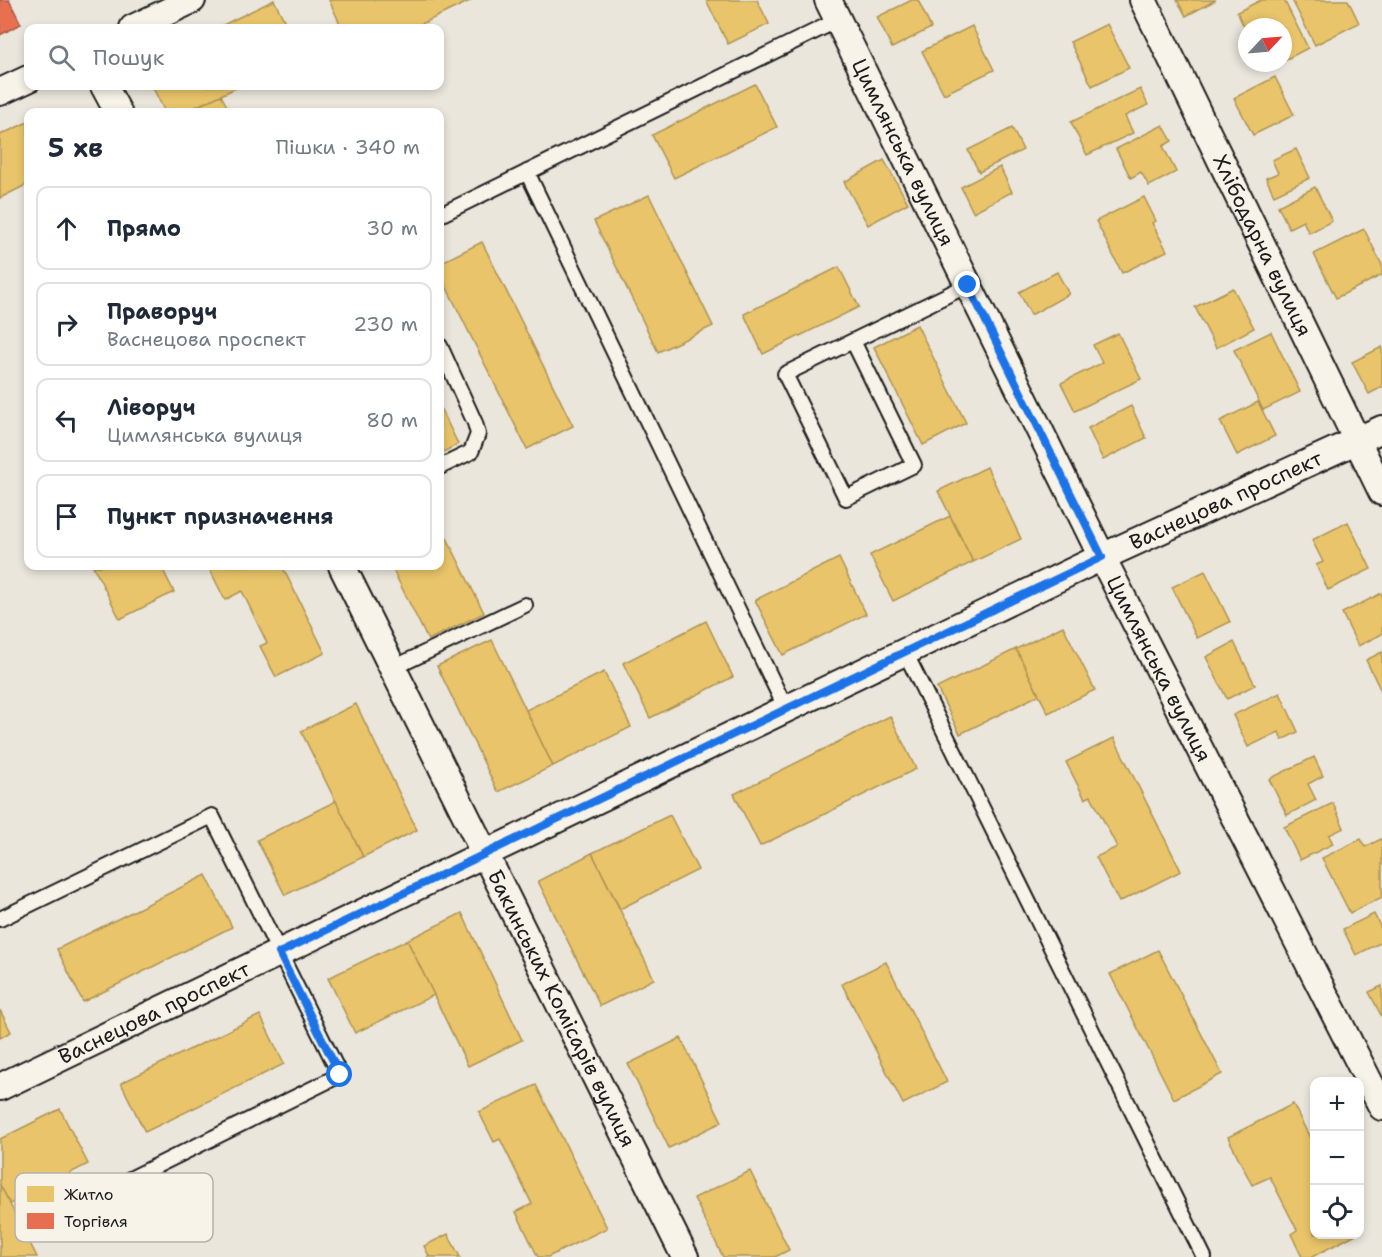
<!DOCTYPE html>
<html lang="uk">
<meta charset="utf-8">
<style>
body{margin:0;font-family:"Shantell Sans",sans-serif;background:#f6f6f7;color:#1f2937}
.controls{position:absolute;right:18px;bottom:18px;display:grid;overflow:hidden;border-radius:12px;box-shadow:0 3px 9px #0003}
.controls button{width:54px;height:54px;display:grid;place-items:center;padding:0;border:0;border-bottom:2px solid #e0e1e3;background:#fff;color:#1f2937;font:30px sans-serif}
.compass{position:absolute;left:1238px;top:18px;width:54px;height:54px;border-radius:50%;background:#fff;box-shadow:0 3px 9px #0003;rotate:64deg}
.stop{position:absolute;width:18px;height:18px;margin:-14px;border:4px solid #1a73e8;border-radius:50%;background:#fff}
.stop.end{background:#1a73e8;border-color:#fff;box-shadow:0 2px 6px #0008}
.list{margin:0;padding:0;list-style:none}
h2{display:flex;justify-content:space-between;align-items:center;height:78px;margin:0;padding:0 24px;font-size:26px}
h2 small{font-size:20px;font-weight:400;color:#747a83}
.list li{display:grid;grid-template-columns:39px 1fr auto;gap:18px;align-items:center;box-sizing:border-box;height:84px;margin:0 12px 12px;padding:0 12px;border:2px solid #e0e1e3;border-radius:12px}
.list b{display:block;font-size:22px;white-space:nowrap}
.list p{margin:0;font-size:20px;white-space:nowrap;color:#747a83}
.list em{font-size:20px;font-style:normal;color:#747a83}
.icon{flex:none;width:33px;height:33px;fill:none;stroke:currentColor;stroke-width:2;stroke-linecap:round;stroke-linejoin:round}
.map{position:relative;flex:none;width:1382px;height:1257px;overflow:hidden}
.search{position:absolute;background:#fff;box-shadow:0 3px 9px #0003;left:24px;top:24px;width:420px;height:66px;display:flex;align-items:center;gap:15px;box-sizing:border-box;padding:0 21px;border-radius:12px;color:#747a83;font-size:22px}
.panel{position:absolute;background:#fff;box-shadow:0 3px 9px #0003;left:24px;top:108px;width:420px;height:462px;border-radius:12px}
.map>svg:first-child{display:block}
.homes{fill:#e9c46a;stroke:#ac9253;stroke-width:1.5}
.shops{fill:#e76f51;stroke:#aa5641;stroke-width:1.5}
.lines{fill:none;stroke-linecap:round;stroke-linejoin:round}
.lane-casing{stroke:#1c1c1c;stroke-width:18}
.street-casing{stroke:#1c1c1c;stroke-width:30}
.lane{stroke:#f7f3e8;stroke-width:14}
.street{stroke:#f7f3e8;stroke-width:26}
.route{stroke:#1a73e8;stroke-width:8}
.labels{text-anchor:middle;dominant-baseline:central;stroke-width:6;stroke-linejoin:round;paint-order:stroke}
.street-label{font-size:21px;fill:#1c1c1c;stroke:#f7f3e8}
.key{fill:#f7f3e8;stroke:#b5b2ab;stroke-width:1.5}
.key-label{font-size:16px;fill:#1c1c1c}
</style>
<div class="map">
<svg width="1382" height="1257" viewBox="0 0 1382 1257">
<rect width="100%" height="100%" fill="#eae6dc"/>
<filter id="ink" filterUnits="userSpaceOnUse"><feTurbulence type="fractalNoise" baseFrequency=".0167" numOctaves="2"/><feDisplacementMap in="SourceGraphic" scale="12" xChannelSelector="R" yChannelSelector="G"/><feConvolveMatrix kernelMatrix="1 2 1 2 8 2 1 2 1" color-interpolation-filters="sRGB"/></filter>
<g filter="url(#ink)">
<!-- homes -->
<g class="homes">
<path d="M274,0L288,28H217Z"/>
<path d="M329,0H472L413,28H342Z"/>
<path d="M706,0H757L769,24L728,44Z"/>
<path d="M912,0H918L931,28L892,48L877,17Z"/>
<path d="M1177,0H1216L1186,16Z"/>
<path d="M1261,0H1284L1308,48L1283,61V27H1247V33L1237,12Z"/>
<path d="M1292,0H1348L1359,23L1315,45Z"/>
<path d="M1107,24L1129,68L1092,86L1070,42Z"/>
<path d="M972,26L994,70L944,94L922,51Z"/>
<path d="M1275,77L1294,115L1253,135L1234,98Z"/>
<path d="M755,84L777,127L674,178L652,135Z"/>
<path d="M152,86H240L185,112H165Z"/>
<path d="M1140,89L1148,105L1125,116L1133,133L1087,155L1071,122Z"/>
<path d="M221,95L230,112H185Z"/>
<path d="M28,122V184L0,198V135Z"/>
<path d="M1163,125L1172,141L1163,146L1176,172L1149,186L1141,172L1131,178L1116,149Z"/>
<path d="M1012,128L1023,150L979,172L968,150Z"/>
<path d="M1296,149L1310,178L1274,195L1266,178L1278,173L1272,160Z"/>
<path d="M884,160L908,203L868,225L844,182Z"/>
<path d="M1000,167L1012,192L973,212L961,187Z"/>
<path d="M1315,187L1332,221L1309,233L1303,221L1289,228L1278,206Z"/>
<path d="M649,195L713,326L658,352L594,221Z"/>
<path d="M1144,197L1156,221L1152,223L1167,251L1122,273L1096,221Z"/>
<path d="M1364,229L1382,265V275L1336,298L1314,254Z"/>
<path d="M482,242L573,426L527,449L440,274V263Z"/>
<path d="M839,267L859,307L763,354L744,314Z"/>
<path d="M1057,272L1069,294L1031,315L1019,292Z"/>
<path d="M1233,288L1254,328L1216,348L1195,307Z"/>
<path d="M917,325L966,423L923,445L874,347Z"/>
<path d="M1271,332L1300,392L1263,410L1234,350Z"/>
<path d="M1118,333L1141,379L1075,411L1061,383L1102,363L1093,345Z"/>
<path d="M1382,347V387L1369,394L1352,362Z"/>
<path d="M1258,402L1275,436L1237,455L1220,421Z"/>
<path d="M1131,406L1146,438L1103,460L1088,428Z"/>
<path d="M440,407L458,444L440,454Z"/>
<path d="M987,467L1021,539L973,562L938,491Z"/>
<path d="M950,516L973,562L893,601L870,555Z"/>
<path d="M1348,522L1371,569L1328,590L1316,565L1323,562L1312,540Z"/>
<path d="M443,530L484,613L428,640L391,566H440V532Z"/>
<path d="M839,558L866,614L783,655L755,600Z"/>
<path d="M93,566H161L174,592L120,619Z"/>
<path d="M208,566H282L325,653L276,677L260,646L267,643L242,591L225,600Z"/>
<path d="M1205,571L1230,622L1197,638L1172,587Z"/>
<path d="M1382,593V634L1358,646L1342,613Z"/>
<path d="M706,621L733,677L650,718L623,663Z"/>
<path d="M1063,626L1095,690L1048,713L1016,649Z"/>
<path d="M492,640L553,766L498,792L437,666Z"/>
<path d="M1234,642L1255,685L1227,699L1206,657Z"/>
<path d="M1016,649L1039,695L960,734L937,688Z"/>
<path d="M1382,652V693L1366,660Z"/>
<path d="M604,672L631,727L553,766L526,710Z"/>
<path d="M1280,693L1298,732L1282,740L1279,732L1248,747L1233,715Z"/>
<path d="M356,704L417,830L363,857L301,731Z"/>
<path d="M890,716L916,769L760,846L734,794Z"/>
<path d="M1114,738L1181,871L1119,902L1096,857L1117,847L1091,796L1085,799L1066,762Z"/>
<path d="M1314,757L1323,776L1308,784L1316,800L1287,815L1269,779Z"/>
<path d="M336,801L363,857L285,895L257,840Z"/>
<path d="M1333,803L1344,828L1329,835L1333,844L1300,860L1284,827Z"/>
<path d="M670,815L698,870L620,909L592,853Z"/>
<path d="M1361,839L1365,847L1381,839L1382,842V897L1350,913L1322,858Z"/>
<path d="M592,853L654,979L600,1006L538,881Z"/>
<path d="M206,875L232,927L83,1002L57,949Z"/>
<path d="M462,913L522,1040L468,1066L407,940Z"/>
<path d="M1374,914L1382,930V942L1356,955L1343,929Z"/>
<path d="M407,940L434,995L355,1033L328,978Z"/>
<path d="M1158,950L1222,1074L1174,1099L1110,974Z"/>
<path d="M886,962L947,1082L903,1104L842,984Z"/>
<path d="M1382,986V1017L1369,992Z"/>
<path d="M0,1010L11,1032L0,1038Z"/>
<path d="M260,1015L284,1064L145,1132L121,1083Z"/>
<path d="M681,1038L722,1122L669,1148L628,1064Z"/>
<path d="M536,1085L607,1228L548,1257H538L516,1212L532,1204L500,1139L494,1142L479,1112Z"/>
<path d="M1293,1104L1314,1146V1234H1356L1312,1257H1302L1291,1234L1297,1230L1270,1177L1252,1185L1228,1137Z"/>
<path d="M60,1109L88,1164L10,1204L0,1185V1139Z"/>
<path d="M750,1171L789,1250L775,1257H723L694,1198Z"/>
<path d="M0,1185L10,1204L37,1257H0Z"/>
<path d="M448,1234L460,1257H427L429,1256L424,1246Z"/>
</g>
<!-- shops -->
<path class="shops" d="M0,0H9L21,24L0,35Z"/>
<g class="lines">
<defs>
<g id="lane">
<path d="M527,172L786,709"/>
<path d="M440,215L838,20"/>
<path d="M853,341L914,465L846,498L785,374L968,285"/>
<path d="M440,346L475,423L478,434L471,452L440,467"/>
<path d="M905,652L1204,1257"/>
<path d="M393,668L525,605"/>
<path d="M0,919L212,816L340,1075L130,1179"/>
</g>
<g id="street">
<path id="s1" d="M828,0L1102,557L1382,1107"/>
<path id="s2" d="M1143,0L1382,492"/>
<path d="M133,28L192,0"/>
<path d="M104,86L118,112"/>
<path d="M0,92L28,79"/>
<path id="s3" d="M342,566L685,1257"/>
<path id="s4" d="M0,1087L1102,557L1382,429"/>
</g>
</defs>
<!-- lane casing -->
<use href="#lane" class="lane-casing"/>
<!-- street casing -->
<use href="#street" class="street-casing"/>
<!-- lane -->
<use href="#lane" class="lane"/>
<!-- street -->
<use href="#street" class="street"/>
</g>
</g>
<g class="lines" filter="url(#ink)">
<!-- route -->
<path class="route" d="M340,1075L279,953L1102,557L968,285"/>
</g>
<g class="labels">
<!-- street labels -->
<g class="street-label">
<text stroke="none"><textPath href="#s1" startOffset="170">Цимлянська вулиця</textPath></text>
<text stroke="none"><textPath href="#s2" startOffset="273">Хлібодарна вулиця</textPath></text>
<text stroke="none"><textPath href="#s4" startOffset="1359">Васнецова проспект</textPath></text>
<text stroke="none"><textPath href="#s1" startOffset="746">Цимлянська вулиця</textPath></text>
<text stroke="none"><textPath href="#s3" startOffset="494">Бакинських Комісарів вулиця</textPath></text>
<text stroke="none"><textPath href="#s4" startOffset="171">Васнецова проспект</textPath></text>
</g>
</g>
<!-- legend -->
<rect x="15" y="1173" width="198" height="69" rx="9" class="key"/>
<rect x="27" y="1186" width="27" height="16" fill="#e9c46a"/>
<rect x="27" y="1213" width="27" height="16" fill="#e76f51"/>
<g class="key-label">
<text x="64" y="1200">Житло</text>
<text x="64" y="1227">Торгівля</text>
</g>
</svg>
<div class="controls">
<button>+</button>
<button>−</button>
<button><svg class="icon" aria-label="locate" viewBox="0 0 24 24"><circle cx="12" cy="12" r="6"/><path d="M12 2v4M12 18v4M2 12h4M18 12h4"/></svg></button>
</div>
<svg class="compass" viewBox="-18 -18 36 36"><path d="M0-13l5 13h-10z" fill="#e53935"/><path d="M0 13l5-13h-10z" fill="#747a83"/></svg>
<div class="stop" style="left:340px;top:1075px"></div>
<div class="stop end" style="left:968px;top:285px"></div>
<div class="search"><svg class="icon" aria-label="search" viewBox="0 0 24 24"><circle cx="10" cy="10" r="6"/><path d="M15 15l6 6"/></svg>Пошук</div>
<section class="panel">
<h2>5 хв<small>Пішки · 340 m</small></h2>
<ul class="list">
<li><svg class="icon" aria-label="ahead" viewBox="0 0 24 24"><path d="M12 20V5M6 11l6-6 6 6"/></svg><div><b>Прямо</b></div><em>30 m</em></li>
<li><svg class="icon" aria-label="right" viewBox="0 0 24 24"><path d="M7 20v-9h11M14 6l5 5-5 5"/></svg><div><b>Праворуч</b><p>Васнецова проспект</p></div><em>230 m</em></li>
<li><svg class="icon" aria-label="left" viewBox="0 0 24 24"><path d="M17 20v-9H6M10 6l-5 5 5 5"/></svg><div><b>Ліворуч</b><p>Цимлянська вулиця</p></div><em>80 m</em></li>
<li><svg class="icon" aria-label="arrive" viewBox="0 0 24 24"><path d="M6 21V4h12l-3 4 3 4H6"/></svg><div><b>Пункт призначення</b></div></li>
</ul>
</section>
</div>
